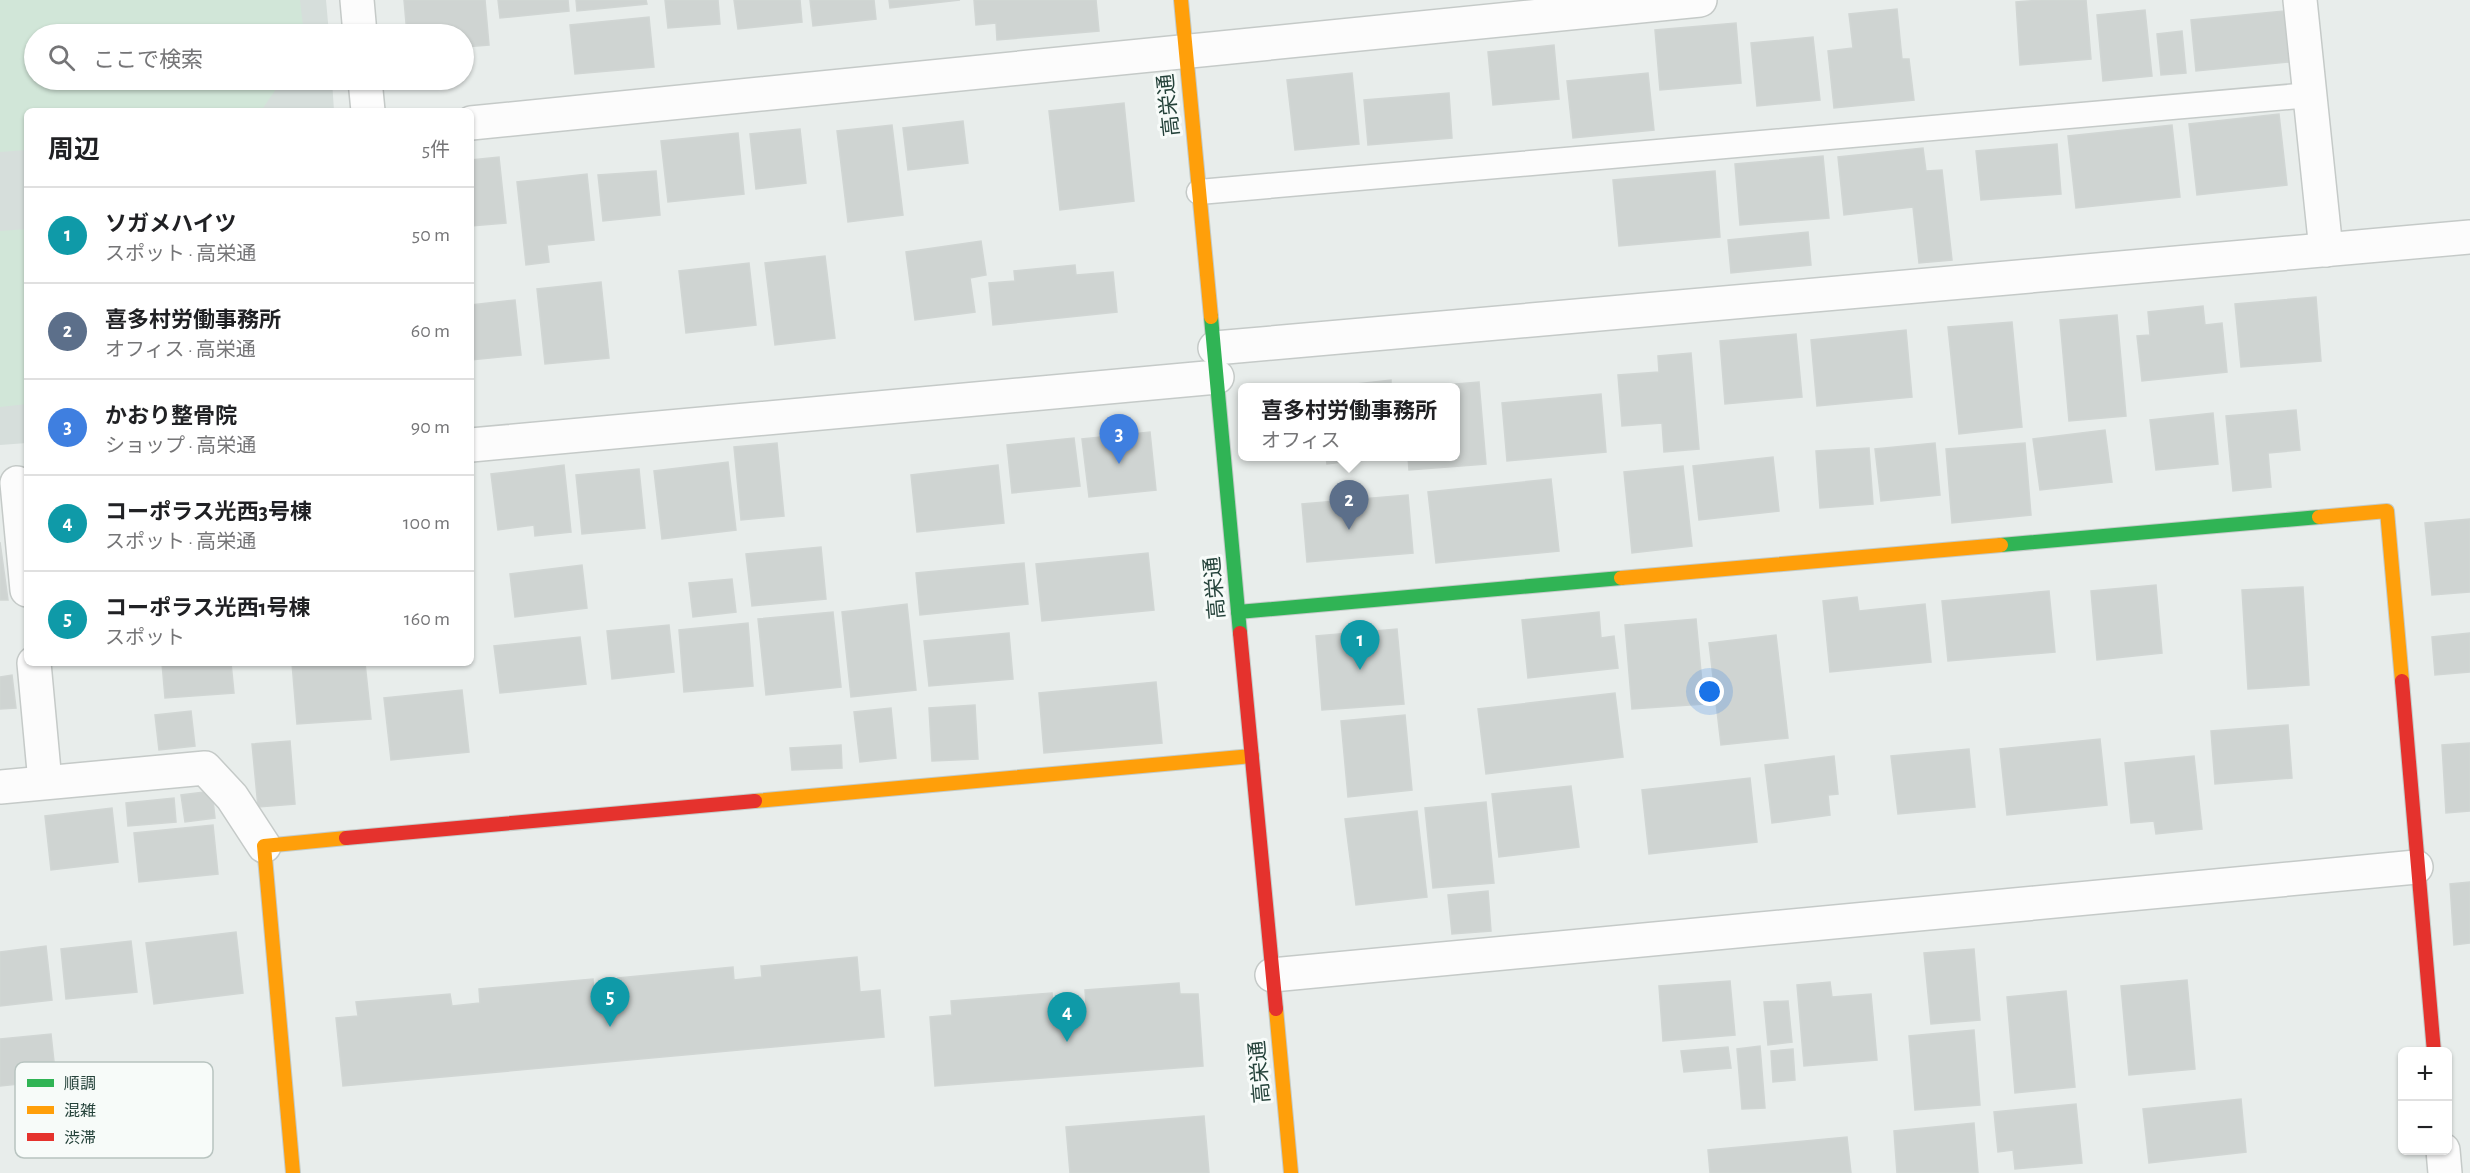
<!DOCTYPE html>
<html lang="ja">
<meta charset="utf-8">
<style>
body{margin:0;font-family:"Alegreya Sans","Noto Sans JP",sans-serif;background:#f2f2f2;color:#202124}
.controls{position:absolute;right:18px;bottom:18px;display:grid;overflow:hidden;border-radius:9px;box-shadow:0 2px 4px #0004}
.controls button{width:54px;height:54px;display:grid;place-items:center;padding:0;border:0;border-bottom:2px solid #e0e0e0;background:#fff;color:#202124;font:30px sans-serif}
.you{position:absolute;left:1710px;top:692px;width:21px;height:21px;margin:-15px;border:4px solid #fff;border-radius:50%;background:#1a73e8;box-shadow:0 0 0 9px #1a73e833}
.badge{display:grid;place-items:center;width:39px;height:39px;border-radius:50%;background:#697e78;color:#fff;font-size:20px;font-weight:700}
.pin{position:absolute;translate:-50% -50px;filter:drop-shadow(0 2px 3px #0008)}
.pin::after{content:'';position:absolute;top:32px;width:21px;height:18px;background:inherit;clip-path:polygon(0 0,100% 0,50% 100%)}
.popup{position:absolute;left:1238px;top:383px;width:222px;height:78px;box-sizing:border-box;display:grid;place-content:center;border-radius:9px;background:#fff;filter:drop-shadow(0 2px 4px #0005);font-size:20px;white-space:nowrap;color:#757577}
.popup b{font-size:22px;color:#202124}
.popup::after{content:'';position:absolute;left:50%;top:100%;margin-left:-12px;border:12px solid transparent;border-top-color:#fff}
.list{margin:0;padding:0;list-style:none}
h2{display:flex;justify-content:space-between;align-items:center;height:78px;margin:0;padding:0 24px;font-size:26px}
h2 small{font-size:20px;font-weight:400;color:#757577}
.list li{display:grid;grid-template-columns:39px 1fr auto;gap:18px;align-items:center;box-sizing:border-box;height:96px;padding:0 24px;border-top:2px solid #e0e0e0}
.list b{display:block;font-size:22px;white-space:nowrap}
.list p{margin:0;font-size:20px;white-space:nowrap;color:#757577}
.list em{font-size:20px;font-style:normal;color:#757577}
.icon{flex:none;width:33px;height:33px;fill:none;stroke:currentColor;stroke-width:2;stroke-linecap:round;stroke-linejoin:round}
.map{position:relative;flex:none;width:2470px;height:1173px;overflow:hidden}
.search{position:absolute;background:#fff;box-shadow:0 2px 4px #0004;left:24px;top:24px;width:450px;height:66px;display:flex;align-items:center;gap:15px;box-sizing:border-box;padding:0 21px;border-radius:33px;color:#757577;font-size:22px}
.panel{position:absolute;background:#fff;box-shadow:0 2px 4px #0004;left:24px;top:108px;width:450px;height:558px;border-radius:9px}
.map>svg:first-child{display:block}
.built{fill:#d6dedb}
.green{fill:#d1e6d8}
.building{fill:#cfd4d2;stroke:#d1d6d4;stroke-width:1.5}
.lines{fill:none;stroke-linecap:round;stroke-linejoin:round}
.lane-casing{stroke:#c5cac8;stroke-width:27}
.street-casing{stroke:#c5cac8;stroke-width:36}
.fast-casing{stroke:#c3cbc8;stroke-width:16}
.slow-casing{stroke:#c3cbc8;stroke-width:16}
.jam-casing{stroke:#c3cbc8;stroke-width:16}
.lane{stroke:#fcfcfc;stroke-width:24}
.street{stroke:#fcfcfc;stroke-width:33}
.fast{stroke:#30b455;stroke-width:14}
.slow{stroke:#ff9f0a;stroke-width:14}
.jam{stroke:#e5322d;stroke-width:14}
.labels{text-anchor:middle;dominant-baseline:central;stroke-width:6;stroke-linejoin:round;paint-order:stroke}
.street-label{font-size:21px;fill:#24423a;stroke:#f7fbf9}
.key{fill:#f7fbf9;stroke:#b8c4c0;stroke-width:1.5}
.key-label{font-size:16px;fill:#24423a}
</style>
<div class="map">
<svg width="2470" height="1173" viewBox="0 0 2470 1173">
<rect width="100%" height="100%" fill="#e8edeb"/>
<!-- built -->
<path class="built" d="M0,0H326L329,34H34V80H332L334,111H27V443L0,445Z"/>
<!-- green -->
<g class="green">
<path d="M0,0H300L304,34H34V80H282L261,111H27V150L0,152Z"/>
<path d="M27,229V404L0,407V231Z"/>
</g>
<!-- building -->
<g class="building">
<path d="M404,0H485L489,45L464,47V34H407Z"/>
<path d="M498,0H568L569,11L500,18Z"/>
<path d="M576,0H646L647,4L577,11Z"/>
<path d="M665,0H718L720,24L668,28Z"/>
<path d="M734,0H800L802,22L738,29Z"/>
<path d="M810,0H874L876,19L813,26Z"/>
<path d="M889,0H960L890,8Z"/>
<path d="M974,0H1096L1099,31L997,40L996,23L976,25Z"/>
<path d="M2041,0H2086L2091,59L2020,65L2016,2Z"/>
<path d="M1897,9L1902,59H1909L1914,100L1834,108L1828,51L1853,48L1849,14Z"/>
<path d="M2145,10L2152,76L2103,81L2097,15Z"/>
<path d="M2284,11L2289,62L2196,71L2191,20Z"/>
<path d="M649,17L654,67L575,74L570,25Z"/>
<path d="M1736,23L1741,83L1660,90L1655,30Z"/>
<path d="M2182,31L2186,73L2161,75L2157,34Z"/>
<path d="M1813,37L1820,100L1757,106L1751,43Z"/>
<path d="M1554,45L1559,99L1493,105L1488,52Z"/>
<path d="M1352,73L1359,144L1295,150L1287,80Z"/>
<path d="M1648,73L1654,130L1573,138L1567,81Z"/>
<path d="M1449,93L1452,138L1368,145L1364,100Z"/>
<path d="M1124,103L1134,201L1060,210L1049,111Z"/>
<path d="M2279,114L2287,185L2197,195L2189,124Z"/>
<path d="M963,121L968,163L908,170L903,128Z"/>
<path d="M892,125L903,215L848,222L837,131Z"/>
<path d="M2172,125L2180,197L2076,208L2068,136Z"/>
<path d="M800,129L806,183L756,189L750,134Z"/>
<path d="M738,133L744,194L668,202L661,141Z"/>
<path d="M2057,144L2061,194L1981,200L1976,151Z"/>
<path d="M1923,148L1926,171L1942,170L1952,260L1919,263L1913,207L1844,215L1838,157Z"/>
<path d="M1823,156L1829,218L1740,225L1735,164Z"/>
<path d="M499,157L506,223L471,226V160Z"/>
<path d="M656,171L660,215L603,221L598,175Z"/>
<path d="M1715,171L1720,237L1619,246L1613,180Z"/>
<path d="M587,174L594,240L547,245L549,262L526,265L517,182Z"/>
<path d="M1808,232L1811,265L1731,273L1728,240Z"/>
<path d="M981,241L986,275L970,278L975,312L915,320L906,252Z"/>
<path d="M825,256L835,338L775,345L765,263Z"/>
<path d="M749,263L756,325L686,333L679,271Z"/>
<path d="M1075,265L1076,275L1113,272L1117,312L993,325L989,283L1015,281L1014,271Z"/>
<path d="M601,282L609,358L545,364L537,289Z"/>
<path d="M2316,297L2321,361L2241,367L2235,304Z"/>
<path d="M515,300L521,355L471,360V305Z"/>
<path d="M2203,306L2205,325L2222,323L2227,372L2142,381L2137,336L2150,335L2148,312Z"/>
<path d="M2117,315L2126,416L2069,421L2060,320Z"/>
<path d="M2012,322L2022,427L1959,434L1948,327Z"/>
<path d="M1906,330L1912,397L1817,406L1811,340Z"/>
<path d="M1796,334L1802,397L1725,404L1720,341Z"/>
<path d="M1691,353L1699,449L1664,452L1662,423L1622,426L1618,375L1659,372L1658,356Z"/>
<path d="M1391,380V388H1320Z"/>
<path d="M1479,382L1486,464L1409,470L1408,456H1456V388H1407Z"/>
<path d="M1601,394L1606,452L1507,461L1502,403Z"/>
<path d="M2296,410L2300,450L2268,453L2271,487L2233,491L2226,416Z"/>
<path d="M2213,413L2218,464L2156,470L2150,420Z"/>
<path d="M2105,430L2112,482L2040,490L2033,439Z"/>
<path d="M1150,432L1156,490L1089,497L1082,439Z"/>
<path d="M1074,438L1080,486L1012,493L1007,445Z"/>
<path d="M777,443L784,516L741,520L734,447Z"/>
<path d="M1935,443L1940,495L1881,501L1875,449Z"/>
<path d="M2025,443L2031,515L1952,523L1946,449Z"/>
<path d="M1869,448L1873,504L1820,508L1816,451Z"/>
<path d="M1326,456H1392L1327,464Z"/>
<path d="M1773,457L1779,511L1699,520L1693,466Z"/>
<path d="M728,462L736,530L662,539L654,471Z"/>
<path d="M564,465L571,532L535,536L534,525L498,530L491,474Z"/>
<path d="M998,465L1004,523L917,532L911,475Z"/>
<path d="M1683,466L1692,546L1632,553L1624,472Z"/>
<path d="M639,469L645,528L582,534L576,475Z"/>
<path d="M1551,479L1559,551L1436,563L1428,492Z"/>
<path d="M1408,495L1413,553L1307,562L1302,504Z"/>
<path d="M2470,519V592L2432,595L2425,523Z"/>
<path d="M0,542L8,600H0Z"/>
<path d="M821,547L826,599L752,606L746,554Z"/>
<path d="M1148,553L1154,610L1042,621L1036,564Z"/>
<path d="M1024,563L1028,604L920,615L916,573Z"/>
<path d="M582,565L587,608L515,617L510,574Z"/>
<path d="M732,579L736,612L693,617L689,583Z"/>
<path d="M2156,585L2162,653L2097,660L2091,591Z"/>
<path d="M2303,587L2309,685L2248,689L2242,590Z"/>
<path d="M2049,591L2055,652L1948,661L1942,601Z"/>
<path d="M1857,597L1859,611L1925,604L1931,662L1830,672L1823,601Z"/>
<path d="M907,604L916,690L851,697L842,612Z"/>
<path d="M833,612L841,687L766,695L758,619Z"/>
<path d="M1599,612L1601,638L1614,636L1618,668L1528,678L1522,620Z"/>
<path d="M1696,619L1704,704L1632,709L1625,625Z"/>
<path d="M748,623L753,686L684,692L679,630Z"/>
<path d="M669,625L674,672L612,679L607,631Z"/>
<path d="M1397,629L1404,704L1322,710L1316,636Z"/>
<path d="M1009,633L1013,679L929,686L924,641Z"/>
<path d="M2470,633V672L2435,675L2432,637Z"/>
<path d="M1776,635L1788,738L1721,745L1709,643Z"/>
<path d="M580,637L586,684L500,693L494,646Z"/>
<path d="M162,663H231L234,693L165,698Z"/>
<path d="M292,663H365L371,719L297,724Z"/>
<path d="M12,675L16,708L0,709V677Z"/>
<path d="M1156,682L1162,743L1044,753L1039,693Z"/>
<path d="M462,690L469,752L391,760L384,698Z"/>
<path d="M1615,693L1623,757L1486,774L1478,709Z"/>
<path d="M975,705L978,759L932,761L929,708Z"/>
<path d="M891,708L896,758L860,762L854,712Z"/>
<path d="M191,711L195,746L159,750L155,715Z"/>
<path d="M1405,715L1412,790L1348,797L1341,721Z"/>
<path d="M2288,725L2292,778L2215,784L2211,731Z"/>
<path d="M2100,739L2107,805L2007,815L2000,749Z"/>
<path d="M290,741L295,804L258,807L252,744Z"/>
<path d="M2470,743V811L2446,813L2442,745Z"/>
<path d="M841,745L842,768L792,770L790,748Z"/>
<path d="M1969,749L1975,807L1898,814L1891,756Z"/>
<path d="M1834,756L1838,794L1828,795L1830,815L1772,823L1765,765Z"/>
<path d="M2194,756L2202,829L2156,834L2154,821L2131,823L2125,763Z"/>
<path d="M1750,778L1757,842L1649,854L1642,790Z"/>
<path d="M1571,786L1579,847L1499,857L1492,794Z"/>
<path d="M212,791L215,818L185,822L181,795Z"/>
<path d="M174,798L176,822L128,826L126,803Z"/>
<path d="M1486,802L1494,883L1433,888L1425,808Z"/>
<path d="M112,808L118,862L51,870L45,816Z"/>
<path d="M1417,811L1427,897L1356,905L1345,819Z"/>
<path d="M213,825L218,874L139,882L134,833Z"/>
<path d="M2470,882V943L2454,945L2450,884Z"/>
<path d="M1488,891L1491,931L1452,934L1448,895Z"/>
<path d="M236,932L243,993L154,1004L146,943Z"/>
<path d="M131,941L137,992L66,999L61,949Z"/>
<path d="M46,946L52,1000L0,1006V952Z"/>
<path d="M1974,949L1980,1020L1931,1024L1924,953Z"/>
<path d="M857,957L860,992L880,990L884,1037L343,1086L336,1018L358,1016L356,1002L450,994L452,1006L480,1003L479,989L593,979L594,994L619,992L618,978L733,967L734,980L762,977L761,966Z"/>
<path d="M2187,980L2195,1069L2129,1075L2121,986Z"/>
<path d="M1730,981L1735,1035L1663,1041L1659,986Z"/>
<path d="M1830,982L1832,997L1871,994L1877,1060L1804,1066L1797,985Z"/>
<path d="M1179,983L1180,994H1198L1203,1066L935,1086L930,1017L952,1015L951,1001L1052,993L1053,1006L1086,1004L1085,990Z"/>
<path d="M2066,991L2075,1087L2015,1093L2007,997Z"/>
<path d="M1788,1001L1792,1042L1768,1045L1764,1002Z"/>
<path d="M1974,1030L1980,1105L1915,1110L1909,1036Z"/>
<path d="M51,1034L56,1080L0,1086V1039Z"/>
<path d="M1760,1046L1765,1108L1742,1109L1737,1049Z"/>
<path d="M1728,1047L1731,1068L1684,1072L1681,1051Z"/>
<path d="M1793,1049L1795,1080L1773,1082L1771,1051Z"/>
<path d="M2241,1099L2246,1152L2149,1163L2143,1109Z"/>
<path d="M2076,1104L2082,1163L2015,1169L2013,1150L1998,1152L1994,1112Z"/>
<path d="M1204,1116L1209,1173H1070L1066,1127Z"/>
<path d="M1974,1123L1978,1173H1897L1894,1131Z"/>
<path d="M1847,1137L1851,1173H1710L1708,1150Z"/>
</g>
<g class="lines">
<defs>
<path id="lane" d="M1199,192L2310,95"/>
<g id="street">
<path d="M357,0L360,34"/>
<path d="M2300,0L2326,250"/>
<path d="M365,80L368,111"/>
<path d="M471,123L1700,0"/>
<path d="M1215,348L2470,237"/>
<path d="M471,445L1217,377"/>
<path d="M17,483L27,590"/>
<path d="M34,663L45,782"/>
<path d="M0,787L205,768L232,797L264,846"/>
<path d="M1272,975L2416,867"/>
<path d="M2443,1150L2445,1173"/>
</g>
<g id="fast">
<path d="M1211,317L1240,633"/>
<path d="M2001,545L2319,517"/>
<path d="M1238,612L1621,578"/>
</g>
<g id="slow">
<path d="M1181,0L1211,317"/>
<path d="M2319,517L2387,511L2402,681"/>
<path d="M1621,578L2001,545"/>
<path d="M755,801L1252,756"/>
<path d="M1276,1009L1291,1173"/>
<path d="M293,1173L264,846L346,838"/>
</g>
<g id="jam">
<path d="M1240,633L1276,1009"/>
<path d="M2402,681L2434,1052"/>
<path d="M346,838L755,801"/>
</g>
</defs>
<!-- lane casing -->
<use href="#lane" class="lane-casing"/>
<!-- street casing -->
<use href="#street" class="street-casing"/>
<!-- fast casing -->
<use href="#fast" class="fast-casing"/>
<!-- slow casing -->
<use href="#slow" class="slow-casing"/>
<!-- jam casing -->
<use href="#jam" class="jam-casing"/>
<!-- lane -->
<use href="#lane" class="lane"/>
<!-- street -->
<use href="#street" class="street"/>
<!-- fast -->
<use href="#fast" class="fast"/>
<!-- slow -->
<use href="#slow" class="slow"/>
<!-- jam -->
<use href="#jam" class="jam"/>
</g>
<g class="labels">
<!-- street labels -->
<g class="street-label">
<text transform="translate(1169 105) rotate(-96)">高栄通</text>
<text transform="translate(1215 588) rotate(-95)">高栄通</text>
<text transform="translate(1260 1072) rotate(-95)">高栄通</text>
</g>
</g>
<!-- legend -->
<rect x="15" y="1062" width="198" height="96" rx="9" class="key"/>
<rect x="27" y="1079" width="27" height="8" fill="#30b455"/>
<rect x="27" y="1106" width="27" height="8" fill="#ff9f0a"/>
<rect x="27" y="1133" width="27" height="8" fill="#e5322d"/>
<g class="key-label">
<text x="64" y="1089">順調</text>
<text x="64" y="1116">混雑</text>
<text x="64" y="1143">渋滞</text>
</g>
</svg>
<div class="controls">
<button>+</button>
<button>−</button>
</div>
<div class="you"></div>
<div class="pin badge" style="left:1360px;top:670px;background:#0f9aa8">1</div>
<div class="pin badge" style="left:1349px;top:530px;background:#5c6f8a">2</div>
<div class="popup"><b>喜多村労働事務所</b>オフィス</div>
<div class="pin badge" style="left:1119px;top:464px;background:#3f7fe0">3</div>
<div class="pin badge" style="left:1067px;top:1042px;background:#0f9aa8">4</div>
<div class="pin badge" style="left:610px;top:1027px;background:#0f9aa8">5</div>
<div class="search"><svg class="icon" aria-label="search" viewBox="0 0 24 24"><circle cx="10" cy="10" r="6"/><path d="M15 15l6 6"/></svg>ここで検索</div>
<section class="panel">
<h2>周辺<small>5件</small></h2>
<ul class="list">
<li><span class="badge" style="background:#0f9aa8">1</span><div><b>ソガメハイツ</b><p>スポット · 高栄通</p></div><em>50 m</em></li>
<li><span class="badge" style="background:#5c6f8a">2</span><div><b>喜多村労働事務所</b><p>オフィス · 高栄通</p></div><em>60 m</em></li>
<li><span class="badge" style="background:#3f7fe0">3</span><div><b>かおり整骨院</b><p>ショップ · 高栄通</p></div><em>90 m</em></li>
<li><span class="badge" style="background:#0f9aa8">4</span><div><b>コーポラス光西3号棟</b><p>スポット · 高栄通</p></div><em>100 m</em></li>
<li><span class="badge" style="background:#0f9aa8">5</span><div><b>コーポラス光西1号棟</b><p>スポット</p></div><em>160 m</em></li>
</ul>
</section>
</div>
